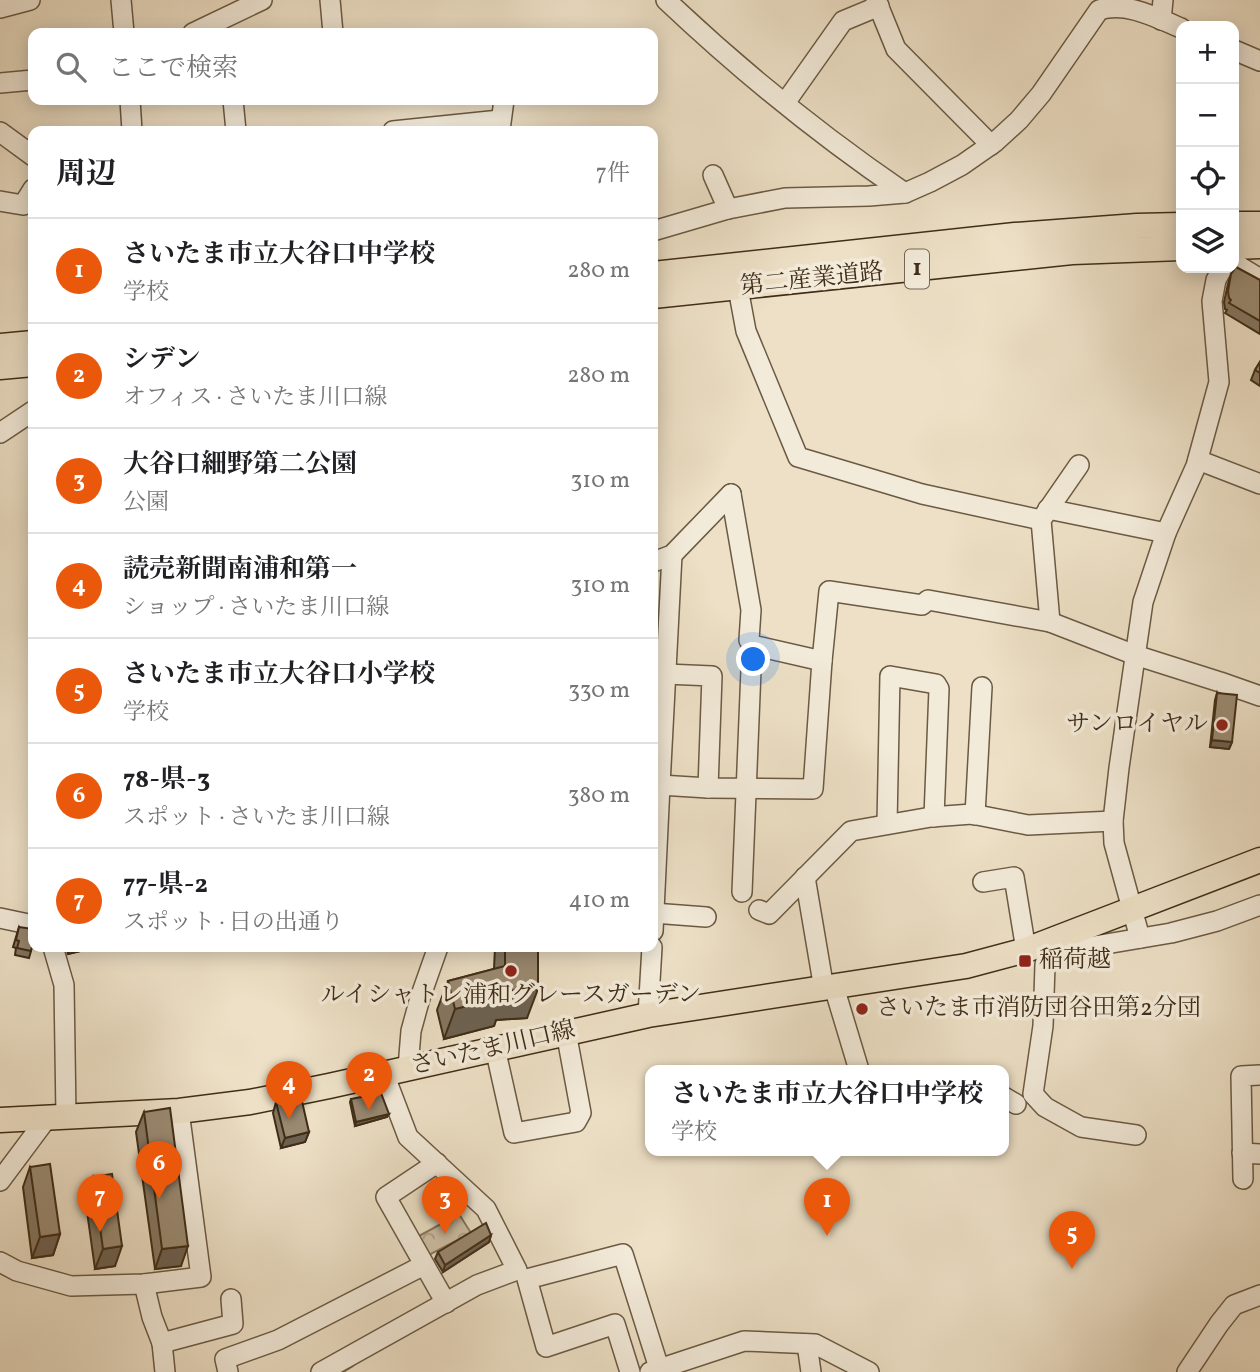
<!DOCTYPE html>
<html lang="ja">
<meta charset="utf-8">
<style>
body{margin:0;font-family:Vollkorn,"Noto Serif JP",serif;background:#f6f6f6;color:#202124}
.controls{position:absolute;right:21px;top:21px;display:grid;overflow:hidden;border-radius:14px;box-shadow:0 4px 18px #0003}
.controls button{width:63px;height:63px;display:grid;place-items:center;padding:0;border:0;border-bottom:2px solid #e0e0e0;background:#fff;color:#202124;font:35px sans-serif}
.you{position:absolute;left:754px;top:660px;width:24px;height:24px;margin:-18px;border:5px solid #fff;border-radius:50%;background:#1a73e8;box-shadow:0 0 0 10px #1a73e833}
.badge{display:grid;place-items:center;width:46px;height:46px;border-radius:50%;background:#ea580c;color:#fff;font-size:23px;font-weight:700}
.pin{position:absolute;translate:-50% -58px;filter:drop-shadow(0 2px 4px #0008)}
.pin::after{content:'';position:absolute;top:37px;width:24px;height:21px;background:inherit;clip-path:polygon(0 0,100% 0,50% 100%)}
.popup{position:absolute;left:645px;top:1065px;width:364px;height:91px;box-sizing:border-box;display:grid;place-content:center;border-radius:14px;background:#fff;filter:drop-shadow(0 2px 5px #0005);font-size:23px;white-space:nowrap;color:#757577}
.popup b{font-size:26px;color:#202124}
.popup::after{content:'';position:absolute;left:50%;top:100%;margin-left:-14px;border:14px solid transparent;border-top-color:#fff}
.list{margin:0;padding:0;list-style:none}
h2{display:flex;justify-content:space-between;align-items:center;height:91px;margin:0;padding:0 28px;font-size:30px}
h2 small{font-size:23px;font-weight:400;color:#757577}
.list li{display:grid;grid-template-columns:46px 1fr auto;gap:21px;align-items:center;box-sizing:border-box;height:105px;padding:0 28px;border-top:2px solid #e0e0e0}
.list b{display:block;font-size:26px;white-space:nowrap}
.list p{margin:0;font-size:23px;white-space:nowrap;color:#757577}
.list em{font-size:23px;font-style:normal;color:#757577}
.icon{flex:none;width:38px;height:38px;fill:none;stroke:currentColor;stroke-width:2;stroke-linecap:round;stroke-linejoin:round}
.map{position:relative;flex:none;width:1260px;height:1372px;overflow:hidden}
.search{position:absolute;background:#fff;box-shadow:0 4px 18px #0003;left:28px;top:28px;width:630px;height:77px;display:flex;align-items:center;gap:18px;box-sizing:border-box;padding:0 24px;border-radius:14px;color:#757577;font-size:26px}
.panel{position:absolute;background:#fff;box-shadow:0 4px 18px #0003;left:28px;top:126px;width:630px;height:826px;border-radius:14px}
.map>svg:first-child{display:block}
.forest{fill:url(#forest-crowns);stroke:#887860;stroke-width:2}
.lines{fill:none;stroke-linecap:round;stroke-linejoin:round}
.stream{stroke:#84745c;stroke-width:4.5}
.minor-casing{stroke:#6b5a43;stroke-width:22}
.major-casing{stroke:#402d17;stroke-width:27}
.minor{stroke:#f3ebda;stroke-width:19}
.major{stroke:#ede0c6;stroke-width:24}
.wall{fill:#847762;stroke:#402d17;stroke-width:2}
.shaded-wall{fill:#6c6150;stroke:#402d17;stroke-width:2}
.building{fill:#9a8a72;stroke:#402d17;stroke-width:2}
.poi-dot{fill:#8f2418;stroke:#f3ebda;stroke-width:2.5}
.labels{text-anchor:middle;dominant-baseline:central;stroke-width:7;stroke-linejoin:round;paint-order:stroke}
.shield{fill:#f3ebda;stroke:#766652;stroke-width:2}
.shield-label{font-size:23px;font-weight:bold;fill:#402d17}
.street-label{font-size:24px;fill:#402d17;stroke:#f3ebda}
.poi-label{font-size:24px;fill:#402d17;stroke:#f3ebda;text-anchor:start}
</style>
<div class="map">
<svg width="1260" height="1372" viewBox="0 0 1260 1372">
<defs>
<pattern id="forest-crowns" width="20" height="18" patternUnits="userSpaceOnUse" patternTransform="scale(1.75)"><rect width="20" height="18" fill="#d0c2a8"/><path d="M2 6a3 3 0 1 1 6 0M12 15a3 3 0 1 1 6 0" fill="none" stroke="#aa9e88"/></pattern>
</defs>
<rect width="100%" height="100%" fill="#ede0c6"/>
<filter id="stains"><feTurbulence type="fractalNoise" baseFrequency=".00286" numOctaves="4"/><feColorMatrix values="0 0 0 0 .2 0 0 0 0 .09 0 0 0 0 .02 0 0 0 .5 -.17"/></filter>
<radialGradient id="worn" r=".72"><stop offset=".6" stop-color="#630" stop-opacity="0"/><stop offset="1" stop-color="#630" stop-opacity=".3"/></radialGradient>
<!-- forest -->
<path class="forest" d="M459,1214L471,1233L429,1255L419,1236Z"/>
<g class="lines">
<!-- stream -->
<path class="stream" d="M341,1372L352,1365"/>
<defs>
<g id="minor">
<path d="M121,0L124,33"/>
<path d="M330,0L333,33"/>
<path d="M666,0C740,70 821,136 905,193"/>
<path d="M876,0L896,49L991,145"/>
<path d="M0,8L30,0"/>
<path d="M1161,20L1163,0"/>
<path d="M193,33L262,0"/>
<path d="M1234,50L1260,61"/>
<path d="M0,83L33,80"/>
<path d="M130,100L132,131"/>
<path d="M233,100L236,131"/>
<path d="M785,103L843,21L879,6"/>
<path d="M500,130L504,100"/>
<path d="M393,131L500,120"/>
<path d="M0,132L33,156"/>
<path d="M0,201L23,205L33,189"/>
<path d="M728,209L785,198L869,196L905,193L930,182L962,165L995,142L1019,120L1041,94L1099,10C1126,1 1157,18 1181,28"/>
<path d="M653,231L728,209L713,175"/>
<path d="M1234,266H1239L1260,279"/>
<path d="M738,288L746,331L798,457L922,494L1041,520"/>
<path d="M0,433L33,411"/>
<path d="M1198,460L1260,484"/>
<path d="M731,494L751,610L749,640L752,645L822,661L829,591L922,605L928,600L1050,622L1135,655L1220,682L1260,696"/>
<path d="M1048,509L1166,533"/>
<path d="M653,562L672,555L731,494"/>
<path d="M1050,622L1041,520L1079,465"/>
<path d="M666,674L712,676L708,788"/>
<path d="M653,784L660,785L672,555"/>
<path d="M975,815L982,687"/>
<path d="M887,824L890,676L936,684L939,689L934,817"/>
<path d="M805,877L824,989"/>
<path d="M983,882L1014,877L1026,950"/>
<path d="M742,892L752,645"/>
<path d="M759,910L769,914L851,831L931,817L972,814L1028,825L1113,821"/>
<path d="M653,913L706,917"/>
<path d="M0,918L33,925"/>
<path d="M653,931L660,785L708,788L813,789L822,661"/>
<path d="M1140,938L1114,843L1113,821L1119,768L1143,602L1166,533L1196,466L1219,382L1212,301L1216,280L1222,269L1225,268"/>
<path d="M1050,941L1045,965L1043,1026L1033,1094L1045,1107L1081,1127L1136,1135"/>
<path d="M53,947L64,985L66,1116"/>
<path d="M1047,954L1171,933L1217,921L1260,905"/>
<path d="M834,987L859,1070"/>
<path d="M648,1015L652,947"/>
<path d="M495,1048L514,1133L576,1122L581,1113L566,1032"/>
<path d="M408,1068L411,1031L420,998L438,947"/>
<path d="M1004,1097L1016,1104"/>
<path d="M1242,1153L1260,1154"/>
<path d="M437,1163L386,1197L446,1303"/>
<path d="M1243,1179L1241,1076L1260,1075"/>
<path d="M0,1181L47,1118"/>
<path d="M0,1262L17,1271L71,1286L144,1284L201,1277L179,1111"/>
<path d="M144,1284L152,1317L162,1343L233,1324L231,1299"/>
<path d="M162,1343L165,1372"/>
<path d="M807,1344L811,1372"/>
<path d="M228,1372L225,1359L278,1340L424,1265"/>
<path d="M321,1372L477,1285L517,1270L486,1209L408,1137L384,1074"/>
<path d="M630,1372L615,1324L546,1347L527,1279L623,1254L659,1368"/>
<path d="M650,1372L744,1341L815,1344L869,1372"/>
<path d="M1187,1372L1219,1324L1234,1305L1260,1295"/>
</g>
<g id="major">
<path d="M1234,224H1260"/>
<path d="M1234,247L1260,246"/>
<path d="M653,274L1015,235L1137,226L1181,225"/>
<path d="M653,296L1072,252L1181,248"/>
<path d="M0,346L33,343"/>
<path d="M0,367L33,364"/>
<path d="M0,1120L179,1111L250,1102L329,1086L648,1015L966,966L1026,950L1260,860"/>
</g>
</defs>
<!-- minor casing -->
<use href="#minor" class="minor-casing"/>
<!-- major casing -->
<use href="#major" class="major-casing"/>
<!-- minor -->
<use href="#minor" class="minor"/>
<!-- major -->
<use href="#major" class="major"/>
</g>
<!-- wall -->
<g class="wall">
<path d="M1231,274L1260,280V334L1225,313L1227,310L1225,309L1224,302L1228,284Z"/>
<path d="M1260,362V386L1251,380L1255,370Z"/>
<path d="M1217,693L1232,742L1229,749L1210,747L1215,700Z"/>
<path d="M19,927L31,951L29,958L15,955L16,948L13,947Z"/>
<path d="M66,947H86L85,950L68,954Z"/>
<path d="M495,947H538L527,1018L496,1020L494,1026L444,1039L437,1010L448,981L494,969Z"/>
<path d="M351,1099L389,1114L387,1117L355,1126L350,1102Z"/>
<path d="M276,1102L309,1132L305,1142L281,1148L273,1113Z"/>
<path d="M144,1112L181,1266L155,1269L136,1132Z"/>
<path d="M30,1167L60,1234L53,1255L32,1258L23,1187Z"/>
<path d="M93,1177L115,1266L95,1269L85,1197Z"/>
<path d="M491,1235L489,1242L443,1272L435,1259L438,1252Z"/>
</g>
<!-- shaded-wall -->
<g class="shaded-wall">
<path d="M1212,740L1232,742L1229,749L1210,747Z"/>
<path d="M70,947H86L85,950L68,954Z"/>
<path d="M538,989L527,1018L496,1020L494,1026L444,1039L455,1009L503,991Z"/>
<path d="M389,1114L387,1117L355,1126L356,1122Z"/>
<path d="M309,1132L305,1142L281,1148L285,1138Z"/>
<path d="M60,1234L53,1255L32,1258L40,1237Z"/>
<path d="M491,1235L489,1242L443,1272L445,1265Z"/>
<path d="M122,1246L115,1266L95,1269L103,1249Z"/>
<path d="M188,1246L181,1266L155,1269L162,1249Z"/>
</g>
<!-- building -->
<g class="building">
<path d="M1236,267L1260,280V321L1229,303L1231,300L1229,298L1228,291L1231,274Z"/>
<path d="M1260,362V373L1255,370Z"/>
<path d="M1217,693L1237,695L1232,742L1212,740Z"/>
<path d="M19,927L33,929V943L31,951L17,948L19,941L16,940Z"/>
<path d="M505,947H538V989L503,991L505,997L455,1009L448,981L505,966Z"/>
<path d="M381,1093L389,1114L356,1122L351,1099Z"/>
<path d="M301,1097L309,1132L285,1138L276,1102Z"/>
<path d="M170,1108L188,1246L162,1249L144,1112Z"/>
<path d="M50,1164L60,1234L40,1237L30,1167Z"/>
<path d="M112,1174L122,1246L103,1249L93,1177Z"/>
<path d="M486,1223L491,1235L445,1265L438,1252Z"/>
</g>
<!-- markers -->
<g class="poi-dot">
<circle cx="1222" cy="725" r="7"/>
<rect x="1018" y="954" width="14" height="14" rx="3.5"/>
<circle cx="511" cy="971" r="7"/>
<circle cx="862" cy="1009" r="7"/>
</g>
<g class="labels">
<!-- shield labels -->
<rect class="shield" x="905" y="249.5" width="24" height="39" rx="5"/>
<g class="shield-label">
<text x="917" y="269">1</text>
</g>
<!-- street labels -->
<g class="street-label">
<text transform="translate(812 280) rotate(-6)">第二産業道路</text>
<text transform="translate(493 1049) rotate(-13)">さいたま川口線</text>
</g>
<!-- poi labels -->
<g class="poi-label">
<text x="1208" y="725" text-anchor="end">サンロイヤル</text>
<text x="1039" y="961">稲荷越</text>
<text x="511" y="996" text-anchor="middle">ルイシャトレ浦和グレースガーデン</text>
<text x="876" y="1009">さいたま市消防団谷田第2分団</text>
</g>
</g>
<rect width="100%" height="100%" filter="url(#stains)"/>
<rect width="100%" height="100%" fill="url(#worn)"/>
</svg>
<div class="controls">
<button>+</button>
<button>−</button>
<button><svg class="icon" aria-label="locate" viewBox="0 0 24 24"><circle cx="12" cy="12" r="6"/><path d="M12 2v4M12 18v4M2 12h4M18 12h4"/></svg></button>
<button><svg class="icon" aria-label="layers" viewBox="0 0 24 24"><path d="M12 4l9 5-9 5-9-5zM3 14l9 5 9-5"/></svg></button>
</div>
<div class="you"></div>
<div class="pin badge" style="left:827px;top:1236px">1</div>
<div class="popup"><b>さいたま市立大谷口中学校</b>学校</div>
<div class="pin badge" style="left:369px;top:1110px">2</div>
<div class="pin badge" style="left:445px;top:1234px">3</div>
<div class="pin badge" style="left:289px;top:1119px">4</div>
<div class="pin badge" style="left:1072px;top:1269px">5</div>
<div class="pin badge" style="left:159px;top:1199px">6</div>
<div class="pin badge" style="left:100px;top:1232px">7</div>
<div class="search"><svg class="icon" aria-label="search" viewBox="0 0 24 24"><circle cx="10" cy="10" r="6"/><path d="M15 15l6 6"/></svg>ここで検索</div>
<section class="panel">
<h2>周辺<small>7件</small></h2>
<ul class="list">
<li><span class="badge">1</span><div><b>さいたま市立大谷口中学校</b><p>学校</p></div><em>280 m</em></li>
<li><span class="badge">2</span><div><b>シデン</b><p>オフィス · さいたま川口線</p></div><em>280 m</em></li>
<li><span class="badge">3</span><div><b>大谷口細野第二公園</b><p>公園</p></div><em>310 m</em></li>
<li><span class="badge">4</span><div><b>読売新聞南浦和第一</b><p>ショップ · さいたま川口線</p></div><em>310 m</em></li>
<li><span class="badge">5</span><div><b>さいたま市立大谷口小学校</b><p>学校</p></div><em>330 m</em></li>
<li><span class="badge">6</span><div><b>78-県-3</b><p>スポット · さいたま川口線</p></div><em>380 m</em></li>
<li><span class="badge">7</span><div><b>77-県-2</b><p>スポット · 日の出通り</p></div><em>410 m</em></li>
</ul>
</section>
</div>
